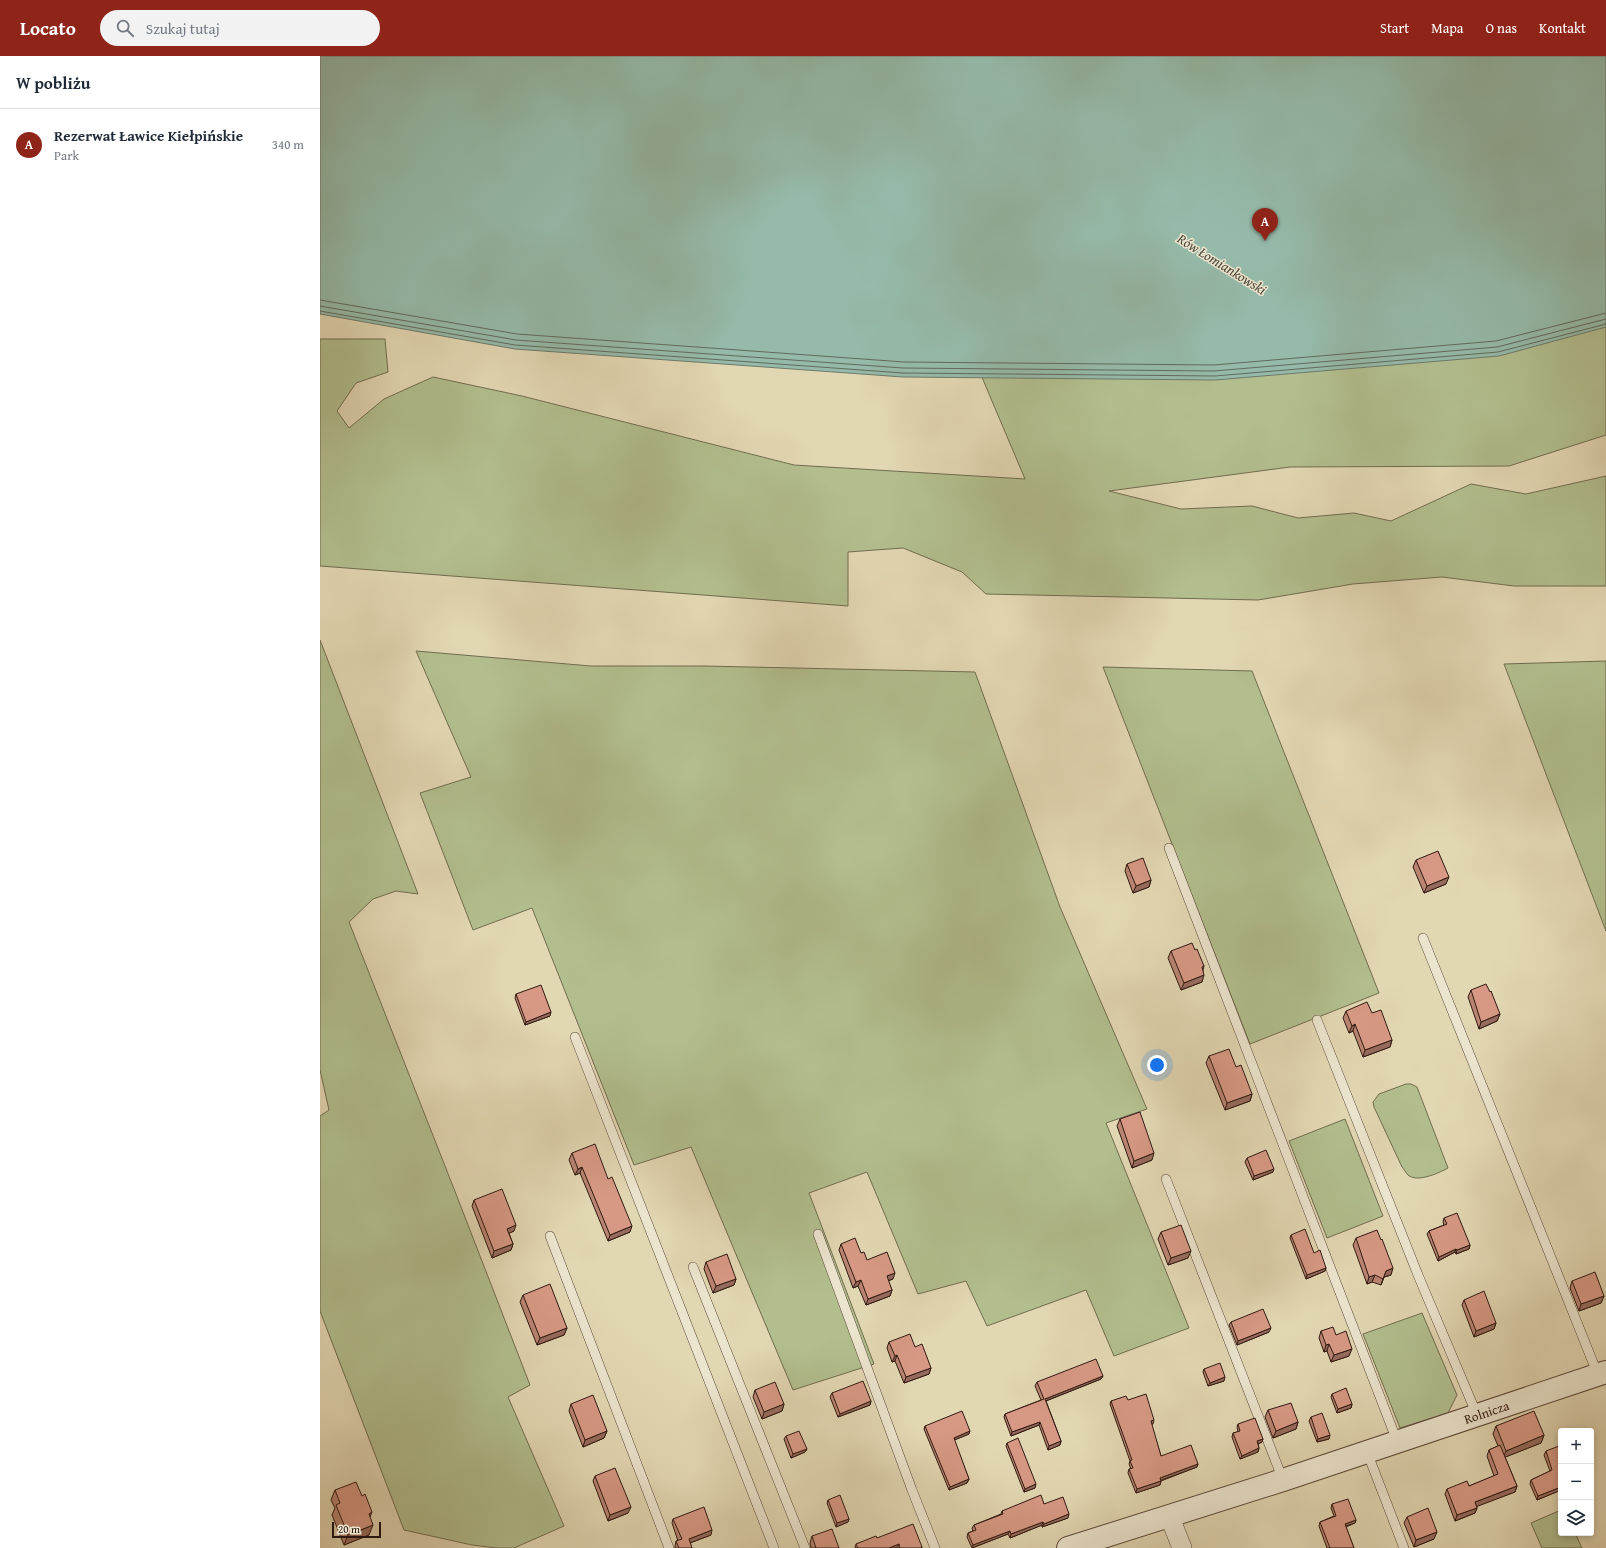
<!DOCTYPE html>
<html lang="pl">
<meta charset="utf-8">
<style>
body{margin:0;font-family:"Gentium Book Plus",serif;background:#f2f2f3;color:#1f2937}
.controls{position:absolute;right:12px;bottom:12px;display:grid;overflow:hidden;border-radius:4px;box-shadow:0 2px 6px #0003}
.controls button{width:36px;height:36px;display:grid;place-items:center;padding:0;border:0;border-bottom:1px solid #e0e1e3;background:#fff;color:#1f2937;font:20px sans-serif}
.scale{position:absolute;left:12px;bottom:10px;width:49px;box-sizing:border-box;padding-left:4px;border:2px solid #301910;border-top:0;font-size:11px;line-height:14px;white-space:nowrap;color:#301910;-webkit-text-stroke:3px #ece5ce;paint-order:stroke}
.you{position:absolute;left:837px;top:1009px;width:14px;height:14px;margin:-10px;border:3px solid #fff;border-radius:50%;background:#1a73e8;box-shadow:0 0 0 6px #1a73e833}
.badge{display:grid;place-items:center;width:26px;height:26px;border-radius:50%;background:#8f2418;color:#fff;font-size:13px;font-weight:700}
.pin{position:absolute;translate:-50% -33px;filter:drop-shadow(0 1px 2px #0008)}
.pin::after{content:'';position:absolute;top:21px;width:14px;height:12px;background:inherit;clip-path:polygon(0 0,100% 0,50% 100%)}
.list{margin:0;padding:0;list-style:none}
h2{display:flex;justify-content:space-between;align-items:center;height:52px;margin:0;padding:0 16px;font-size:17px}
h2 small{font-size:13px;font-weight:400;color:#747a83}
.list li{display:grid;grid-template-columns:26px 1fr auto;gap:12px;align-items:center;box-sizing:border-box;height:72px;padding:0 16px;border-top:1px solid #e0e1e3}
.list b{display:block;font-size:15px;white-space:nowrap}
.list p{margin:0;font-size:13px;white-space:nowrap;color:#747a83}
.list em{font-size:13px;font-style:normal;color:#747a83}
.icon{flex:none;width:22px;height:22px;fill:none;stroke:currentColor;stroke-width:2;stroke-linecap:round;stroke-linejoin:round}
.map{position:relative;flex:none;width:1286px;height:1492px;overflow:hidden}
header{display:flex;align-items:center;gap:24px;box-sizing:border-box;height:56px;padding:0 20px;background:#8f2418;color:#fff}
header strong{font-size:19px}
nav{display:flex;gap:22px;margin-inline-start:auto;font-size:14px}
.search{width:280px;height:36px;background:#f2f2f3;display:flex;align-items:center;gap:10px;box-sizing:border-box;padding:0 14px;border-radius:22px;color:#747a83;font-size:15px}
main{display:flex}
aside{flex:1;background:#fff}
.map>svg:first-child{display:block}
.green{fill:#b2be8e;stroke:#716c4f}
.water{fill:#95baa9;stroke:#6d7a6c}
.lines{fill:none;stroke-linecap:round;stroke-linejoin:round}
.shore{stroke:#626a5c;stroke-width:1}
.service-casing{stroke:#5c4839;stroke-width:10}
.minor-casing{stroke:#5c4839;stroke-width:20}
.tertiary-casing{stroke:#5c4839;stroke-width:24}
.service{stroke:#ece5ce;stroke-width:9}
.minor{stroke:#ece5ce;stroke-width:19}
.tertiary{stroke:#ece5ce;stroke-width:22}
.wall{fill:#b98472;stroke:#301910}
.shaded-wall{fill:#966b5d;stroke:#301910}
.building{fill:#d79985;stroke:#301910}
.labels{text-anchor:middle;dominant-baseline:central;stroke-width:3;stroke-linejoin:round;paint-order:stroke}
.street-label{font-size:13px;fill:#301910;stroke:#ece5ce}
.water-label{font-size:14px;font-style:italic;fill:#4e493e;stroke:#ece5ce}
</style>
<header>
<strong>Locato</strong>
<div class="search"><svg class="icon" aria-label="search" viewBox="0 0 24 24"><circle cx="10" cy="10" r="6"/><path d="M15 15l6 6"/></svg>Szukaj tutaj</div>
<nav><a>Start</a><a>Mapa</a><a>O nas</a><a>Kontakt</a></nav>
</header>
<main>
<aside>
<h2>W pobliżu<small></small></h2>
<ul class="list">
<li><span class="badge">A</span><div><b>Rezerwat Ławice Kiełpińskie</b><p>Park</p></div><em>340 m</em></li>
</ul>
</aside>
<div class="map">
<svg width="1286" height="1492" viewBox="0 0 1286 1492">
<rect width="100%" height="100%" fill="#e2d7b3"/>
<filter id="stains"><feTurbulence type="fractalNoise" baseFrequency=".005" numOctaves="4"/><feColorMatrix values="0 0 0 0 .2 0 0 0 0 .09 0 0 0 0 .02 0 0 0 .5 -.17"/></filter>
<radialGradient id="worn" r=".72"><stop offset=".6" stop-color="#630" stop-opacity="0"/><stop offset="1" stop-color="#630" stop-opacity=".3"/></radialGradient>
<!-- green -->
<g class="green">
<path d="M526,0H1286V379L1189,410L970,411L789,435L861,453L932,450L978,462L1034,457L1071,465L1151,428L1206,438L1286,420V530H1194L1122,521L1033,528L938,544L666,538L642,516L583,492L528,496V550L0,510V283H65L68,316L36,327L17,355L29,372L64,343L113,321L202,340L474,409L705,423Z"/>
<path d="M0,584L98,838L76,835L53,843L29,866L136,1138L210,1329L188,1341L244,1470L194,1492H177L152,1489L84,1474L0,1255V1060L9,1054L0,1014Z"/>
<path d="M96,595L271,610H384L655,616L740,851L827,1053L786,1067L869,1272L794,1300L766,1234L667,1270L646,1225L598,1238L547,1116L489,1137L554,1308L473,1334L371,1091L314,1109L212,852L153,874L100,737L151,721Z"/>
<path d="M1286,605V875L1184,608Z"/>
<path d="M783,611L932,615L1059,937L930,988Z"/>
<path d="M1086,1028H1091L1097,1031L1128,1112C1119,1117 1097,1127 1088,1119C1086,1117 1084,1113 1082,1111L1054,1051L1053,1046L1059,1038Z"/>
<path d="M1025,1063L1063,1160L1007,1182L969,1085Z"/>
<path d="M1102,1257L1137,1339L1128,1357L1080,1372L1043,1278Z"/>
<path d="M1241,1454V1477H1255L1262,1492H1222L1211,1467Z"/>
</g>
<!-- water -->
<path class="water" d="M0,0H1286V271L1179,300L895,324L583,321L195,293L0,258Z"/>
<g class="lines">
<!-- shore -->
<g class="shore">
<path d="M0,244L197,278L584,306L894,309L1176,285L1286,257"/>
<path d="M0,250L196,284L583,312L894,315L1177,291L1286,263"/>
<path d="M0,255L195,289L583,317L895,320L1178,296L1286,268"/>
</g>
<defs>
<g id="service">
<path d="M849,792L1077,1385"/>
<path d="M1103,882L1278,1319"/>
<path d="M997,964L1098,1219L1157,1359"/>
<path d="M255,981L454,1492"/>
<path d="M846,1123L963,1424"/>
<path d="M498,1178L592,1434L615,1492"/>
<path d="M230,1180L349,1492"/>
<path d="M373,1211L485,1492"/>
<path d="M1047,1396L1084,1492"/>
</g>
<path id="minor" d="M849,1459L862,1492"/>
<g id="tertiary">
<path id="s1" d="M748,1492L963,1424L1286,1316"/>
</g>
</defs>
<!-- service casing -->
<use href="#service" class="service-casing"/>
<!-- minor casing -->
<use href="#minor" class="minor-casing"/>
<!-- tertiary casing -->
<use href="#tertiary" class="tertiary-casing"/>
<!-- service -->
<use href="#service" class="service"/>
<!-- minor -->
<use href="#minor" class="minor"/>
<!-- tertiary -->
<use href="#tertiary" class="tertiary"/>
</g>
<!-- wall -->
<g class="wall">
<path d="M1096,804L1126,828L1104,837L1093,811Z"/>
<path d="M807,808L831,824L829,831L813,837L805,815Z"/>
<path d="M875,894L884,910L883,914L882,926L861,934L848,902L851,895Z"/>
<path d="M1151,934L1180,958L1177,965L1159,973L1148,941Z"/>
<path d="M196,938L230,960L205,969L195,942Z"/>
<path d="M1026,955L1072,984L1070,991L1043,1001L1033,975L1029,977L1023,962Z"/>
<path d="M889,1000L916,1011L932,1038L930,1045L905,1054L886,1007Z"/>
<path d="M800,1063L832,1104L812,1112L797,1070Z"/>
<path d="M252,1097L310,1176L288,1185L260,1117L255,1119L249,1104Z"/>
<path d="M927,1102L953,1116L933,1124L925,1106Z"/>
<path d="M154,1144L194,1175L189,1177L193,1188L191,1194L172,1202L152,1150Z"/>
<path d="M1124,1162L1150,1189L1149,1193L1136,1198L1135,1196L1118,1205L1107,1178L1109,1175L1124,1169L1123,1166Z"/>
<path d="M841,1176L868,1202L848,1209L838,1183Z"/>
<path d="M971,1179L994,1197L1006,1212L1005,1215L986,1223L970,1182Z"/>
<path d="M1036,1182L1071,1219L1064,1221L1061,1229L1052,1226L1047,1228L1033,1189Z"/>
<path d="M521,1188L541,1197L547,1204L573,1223L568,1225L572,1234L570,1240L546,1249L538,1230L533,1232L519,1194Z"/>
<path d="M386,1206L416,1223L414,1229L393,1237L384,1213Z"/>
<path d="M1252,1225L1284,1240L1281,1247L1259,1255L1250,1232Z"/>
<path d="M203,1239L247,1272L244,1279L217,1289L200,1246Z"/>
<path d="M1144,1244L1176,1267L1174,1273L1154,1281L1142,1249Z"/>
<path d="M911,1266L949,1276L917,1289L909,1269Z"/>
<path d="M1001,1275L1016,1279L1029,1300L1011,1306L1007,1295L1004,1296L999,1282Z"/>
<path d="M569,1286L595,1291L611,1312L609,1318L584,1327L575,1305L572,1306L567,1292Z"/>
<path d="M884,1313L904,1325L888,1330L883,1316Z"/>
<path d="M783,1320L781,1323L726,1345L741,1385L740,1389L728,1394L719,1369L691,1380L684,1361L685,1358L721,1344L715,1330L717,1326Z"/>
<path d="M435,1334L464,1348L462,1355L442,1363L433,1341Z"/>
<path d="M512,1337L551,1345L550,1349L518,1361L510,1341Z"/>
<path d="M1012,1338L1032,1348L1031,1352L1017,1357L1011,1341Z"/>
<path d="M808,1344L833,1368H831L841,1400L878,1408L877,1411L841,1425L840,1429L816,1437L808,1417L809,1413H811L809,1408L810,1405L790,1348L791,1345Z"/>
<path d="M251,1348L287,1375L284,1382L263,1391L249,1355Z"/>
<path d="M948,1354L978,1366L976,1373L953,1382L945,1361Z"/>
<path d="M991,1361L1009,1383L997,1386L989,1365Z"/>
<path d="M918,1368L943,1383L942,1386L938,1388L939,1392L938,1396L920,1403L912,1381L913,1377L918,1376L917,1371Z"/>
<path d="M605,1370L649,1378L634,1384L649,1423L647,1427L629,1434L604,1373Z"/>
<path d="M1176,1370L1224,1379L1221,1387L1185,1401L1197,1430L1195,1436L1156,1450L1157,1452L1155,1457L1135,1465L1125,1438L1127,1433L1149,1430L1174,1420L1167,1400L1169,1394L1178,1390L1173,1378Z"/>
<path d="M466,1380L487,1393L485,1396L471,1402L464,1383Z"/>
<path d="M687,1387L715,1432L704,1436L686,1390Z"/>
<path d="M1226,1395L1241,1434L1217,1444L1210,1428L1211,1424L1230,1415L1224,1399Z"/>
<path d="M275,1420L308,1457L288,1465L273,1425Z"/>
<path d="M15,1434L50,1461L49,1479L24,1489L12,1459L15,1452L11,1444Z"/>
<path d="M508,1444L529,1463L528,1466L516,1471L507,1447Z"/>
<path d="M724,1448L748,1462L722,1471V1469L690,1482L688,1478L652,1492L647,1481L648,1477L653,1475L652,1472L654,1469L681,1458L682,1455Z"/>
<path d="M1012,1448L1036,1464L1035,1467L1026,1471L1034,1492H1007L999,1470L1000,1466L1014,1460L1011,1452Z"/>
<path d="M1087,1461L1114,1483L1094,1491L1084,1467Z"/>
<path d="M353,1463L391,1479L370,1487L372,1492H355V1490L356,1485H358L352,1467Z"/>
<path d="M492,1480L519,1492H491L490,1487Z"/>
<path d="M557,1482L602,1491V1492H535L536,1488Z"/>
</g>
<!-- shaded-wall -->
<g class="shaded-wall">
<path d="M1129,821L1126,828L1104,837L1107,830Z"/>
<path d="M831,824L829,831L813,837L816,830Z"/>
<path d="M884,919L882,926L861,934L864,927Z"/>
<path d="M231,956L230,960L205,969L206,966Z"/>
<path d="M1180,958L1177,965L1159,973L1161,966Z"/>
<path d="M1035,968L1033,975L1029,977L1032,970Z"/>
<path d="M1072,984L1070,991L1043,1001L1045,994Z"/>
<path d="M932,1038L930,1045L905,1054L907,1047Z"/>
<path d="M834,1097L832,1104L812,1112L814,1105Z"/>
<path d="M262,1111L260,1117L255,1119L258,1113Z"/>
<path d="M954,1113L953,1116L933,1124L934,1120Z"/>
<path d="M196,1169L194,1175L185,1179L187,1173Z"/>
<path d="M312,1170L310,1176L288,1185L290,1179Z"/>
<path d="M193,1188L191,1194L172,1202L174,1195Z"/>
<path d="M1150,1189L1149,1193L1136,1198L1137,1194Z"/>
<path d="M1136,1193L1135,1196L1118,1205L1119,1201Z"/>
<path d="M871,1195L868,1202L848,1209L851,1202Z"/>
<path d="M1006,1212L1005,1215L986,1223L987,1219Z"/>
<path d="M1073,1212L1071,1219L1064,1221L1061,1229L1066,1215Z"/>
<path d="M575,1217L573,1223L564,1226L567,1220Z"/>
<path d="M1055,1219L1052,1226L1047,1228L1049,1221Z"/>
<path d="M416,1223L414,1229L393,1237L396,1230Z"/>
<path d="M541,1224L538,1230L533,1232L536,1226Z"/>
<path d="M572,1234L570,1240L546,1249L548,1243Z"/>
<path d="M1284,1240L1281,1247L1259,1255L1261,1248Z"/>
<path d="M1176,1267L1174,1273L1154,1281L1156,1275Z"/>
<path d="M247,1272L244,1279L217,1289L220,1282Z"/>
<path d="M951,1272L949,1276L917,1289L918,1285Z"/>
<path d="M1009,1288L1007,1295L1004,1296L1006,1289Z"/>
<path d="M1032,1293L1029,1300L1011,1306L1014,1299Z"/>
<path d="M577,1299L575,1305L572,1306L575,1300Z"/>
<path d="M611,1312L609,1318L584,1327L586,1321Z"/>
<path d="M783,1320L781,1323L723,1346L725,1343Z"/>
<path d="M905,1321L904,1325L888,1330L890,1327Z"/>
<path d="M551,1345L550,1349L518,1361L520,1358Z"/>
<path d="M464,1348L462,1355L442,1363L444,1356Z"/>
<path d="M1032,1348L1031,1352L1017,1357L1018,1353Z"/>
<path d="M834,1364L833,1368L829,1369L831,1365Z"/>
<path d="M720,1366L719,1369L691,1380L692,1376Z"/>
<path d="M978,1366L976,1373L953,1382L956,1375Z"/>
<path d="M287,1375L284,1382L263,1391L265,1384Z"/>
<path d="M650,1375L649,1378L632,1385L634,1382Z"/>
<path d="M1010,1379L1009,1383L997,1386L998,1383Z"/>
<path d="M1224,1379L1221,1387L1183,1402L1186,1395Z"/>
<path d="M943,1383L942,1386L935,1389L937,1385Z"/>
<path d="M741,1385L740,1389L728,1394L729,1390Z"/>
<path d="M939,1392L938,1396L920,1403L922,1400Z"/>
<path d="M487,1393L485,1396L471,1402L473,1398Z"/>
<path d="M878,1408L877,1411L839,1425L840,1422Z"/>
<path d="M649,1423L647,1427L629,1434L630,1431Z"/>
<path d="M841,1425L840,1429L816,1437L817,1433Z"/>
<path d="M716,1428L715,1432L704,1436L705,1433Z"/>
<path d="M1197,1430L1195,1436L1153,1452L1155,1446Z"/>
<path d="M1241,1431V1434L1217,1444L1218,1440Z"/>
<path d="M311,1451L308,1457L288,1465L290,1459Z"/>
<path d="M1157,1452L1155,1457L1135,1465L1137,1459Z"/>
<path d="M52,1456L48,1466L49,1458Z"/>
<path d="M749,1458L748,1462L722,1471L724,1468Z"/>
<path d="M529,1463L528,1466L516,1471L517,1467Z"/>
<path d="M1036,1464L1035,1467L1023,1471L1025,1468Z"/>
<path d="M723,1466L722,1469L690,1482L691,1478Z"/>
<path d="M53,1469L49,1479L24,1489L28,1479Z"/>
<path d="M392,1474L391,1479L367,1488L369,1483Z"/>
<path d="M690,1475L688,1478L652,1492L653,1489Z"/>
<path d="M1117,1476L1114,1483L1094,1491L1096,1484Z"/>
<path d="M579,1488L577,1492H569Z"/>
</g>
<!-- building -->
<g class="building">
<path d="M1118,795L1129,821L1107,830L1096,804Z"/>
<path d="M823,802L831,824L816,830L807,808Z"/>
<path d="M872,887L875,894L877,893L884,910L882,911L884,919L864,927L851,895Z"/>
<path d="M1166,928L1170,936L1171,935L1180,958L1161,966L1151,934Z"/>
<path d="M221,929L231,956L206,966L196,938Z"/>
<path d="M1047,946L1052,957L1061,954L1072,984L1045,994L1035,968L1032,970L1026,955Z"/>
<path d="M909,993L916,1011L921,1009L932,1038L907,1047L889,1000Z"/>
<path d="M820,1056L834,1097L814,1105L800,1063Z"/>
<path d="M275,1088L288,1123L292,1121L312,1170L290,1179L262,1111L258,1113L252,1097Z"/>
<path d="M946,1094L954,1113L934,1120L927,1102Z"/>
<path d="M182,1133L196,1169L187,1173L193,1188L174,1195L154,1144Z"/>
<path d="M1137,1157L1150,1189L1137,1194L1136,1193L1119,1201L1109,1175L1127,1168L1124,1162Z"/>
<path d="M861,1169L871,1195L851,1202L841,1176Z"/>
<path d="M985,1173L994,1197L1000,1194L1006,1212L987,1219L971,1179Z"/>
<path d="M1057,1174L1061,1184L1062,1183L1073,1212L1066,1215L1063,1223L1055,1219L1049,1221L1036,1182Z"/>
<path d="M535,1182L541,1197L544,1196L547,1204L567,1196L575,1217L567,1220L572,1234L548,1243L541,1224L536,1226L521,1188Z"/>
<path d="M407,1198L416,1223L396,1230L386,1206Z"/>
<path d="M1275,1216L1284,1240L1261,1248L1252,1225Z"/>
<path d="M230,1228L247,1272L220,1282L203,1239Z"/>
<path d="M1164,1235L1176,1267L1156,1275L1144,1244Z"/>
<path d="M943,1253L951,1272L918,1285L911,1266Z"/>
<path d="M1013,1271L1016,1279L1026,1275L1032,1293L1014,1299L1009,1288L1006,1289L1001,1275Z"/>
<path d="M590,1278L595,1291L602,1288L611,1312L586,1321L577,1299L575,1300L569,1286Z"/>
<path d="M776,1303L783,1320L725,1343L741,1385L729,1390L720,1366L692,1376L685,1358L724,1343L717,1326Z"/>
<path d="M900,1307L905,1321L890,1327L884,1313Z"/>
<path d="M543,1325L551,1345L520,1358L512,1337Z"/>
<path d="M455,1326L464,1348L444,1356L435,1334Z"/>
<path d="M1026,1332L1032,1348L1018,1353L1012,1338Z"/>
<path d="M826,1338L834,1364L831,1365L841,1400L871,1389L878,1408L840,1422L841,1425L817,1433L809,1413L813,1412L810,1405L812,1404L791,1345L806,1340L808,1344Z"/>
<path d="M273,1339L287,1375L265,1384L251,1348Z"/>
<path d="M971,1347L978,1366L956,1375L948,1354Z"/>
<path d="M642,1355L650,1375L634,1382L649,1423L630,1431L605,1370Z"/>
<path d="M1214,1355L1224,1379L1186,1395L1176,1370Z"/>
<path d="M1002,1357L1010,1379L998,1383L991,1361Z"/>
<path d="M935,1362L943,1383L937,1385L939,1392L922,1400L913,1377L920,1375L918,1368Z"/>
<path d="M479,1375L487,1393L473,1398L466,1380Z"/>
<path d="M698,1382L716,1428L705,1433L687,1387Z"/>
<path d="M1180,1389L1197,1430L1155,1446L1157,1452L1137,1459L1127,1433L1147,1425L1149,1430L1178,1418L1169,1394Z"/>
<path d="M1239,1390L1241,1395V1431L1218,1440L1211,1424L1232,1414L1226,1395Z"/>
<path d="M295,1412L311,1451L290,1459L275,1420Z"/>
<path d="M36,1426L42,1440L45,1438L52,1456L49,1458L53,1469L28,1479L16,1449L20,1447L15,1434Z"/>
<path d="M520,1439L529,1463L517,1467L508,1444Z"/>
<path d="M721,1439L724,1448L743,1441L749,1458L724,1468L723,1466L691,1478L690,1475L653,1489L648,1477L656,1474L654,1469L683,1458L682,1455Z"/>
<path d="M1028,1443L1036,1464L1025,1468L1034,1492H1010L1000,1466L1016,1460L1012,1448Z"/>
<path d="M384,1451L392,1474L369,1483L372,1492H359L356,1485L362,1483L353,1463Z"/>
<path d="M1108,1452L1117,1476L1096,1484L1087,1461Z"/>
<path d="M593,1468L602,1491L600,1492H580L579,1488L569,1492H538L536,1488L556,1480L557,1482Z"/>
<path d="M512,1473L519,1492H496L492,1480Z"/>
</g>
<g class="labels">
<!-- street labels -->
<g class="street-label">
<text stroke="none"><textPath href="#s1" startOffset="440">Rolnicza</textPath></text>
</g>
<!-- water labels -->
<g class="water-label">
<text transform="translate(902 208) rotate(32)">Rów Łomiankowski</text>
</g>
</g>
<rect width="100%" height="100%" filter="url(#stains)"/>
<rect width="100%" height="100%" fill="url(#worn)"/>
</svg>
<div class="controls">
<button>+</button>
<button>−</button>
<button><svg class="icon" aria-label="layers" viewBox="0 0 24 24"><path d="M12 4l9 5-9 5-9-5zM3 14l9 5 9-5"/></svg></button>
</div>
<div class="scale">20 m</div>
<div class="you"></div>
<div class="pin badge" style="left:945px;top:185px">A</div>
</div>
</main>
